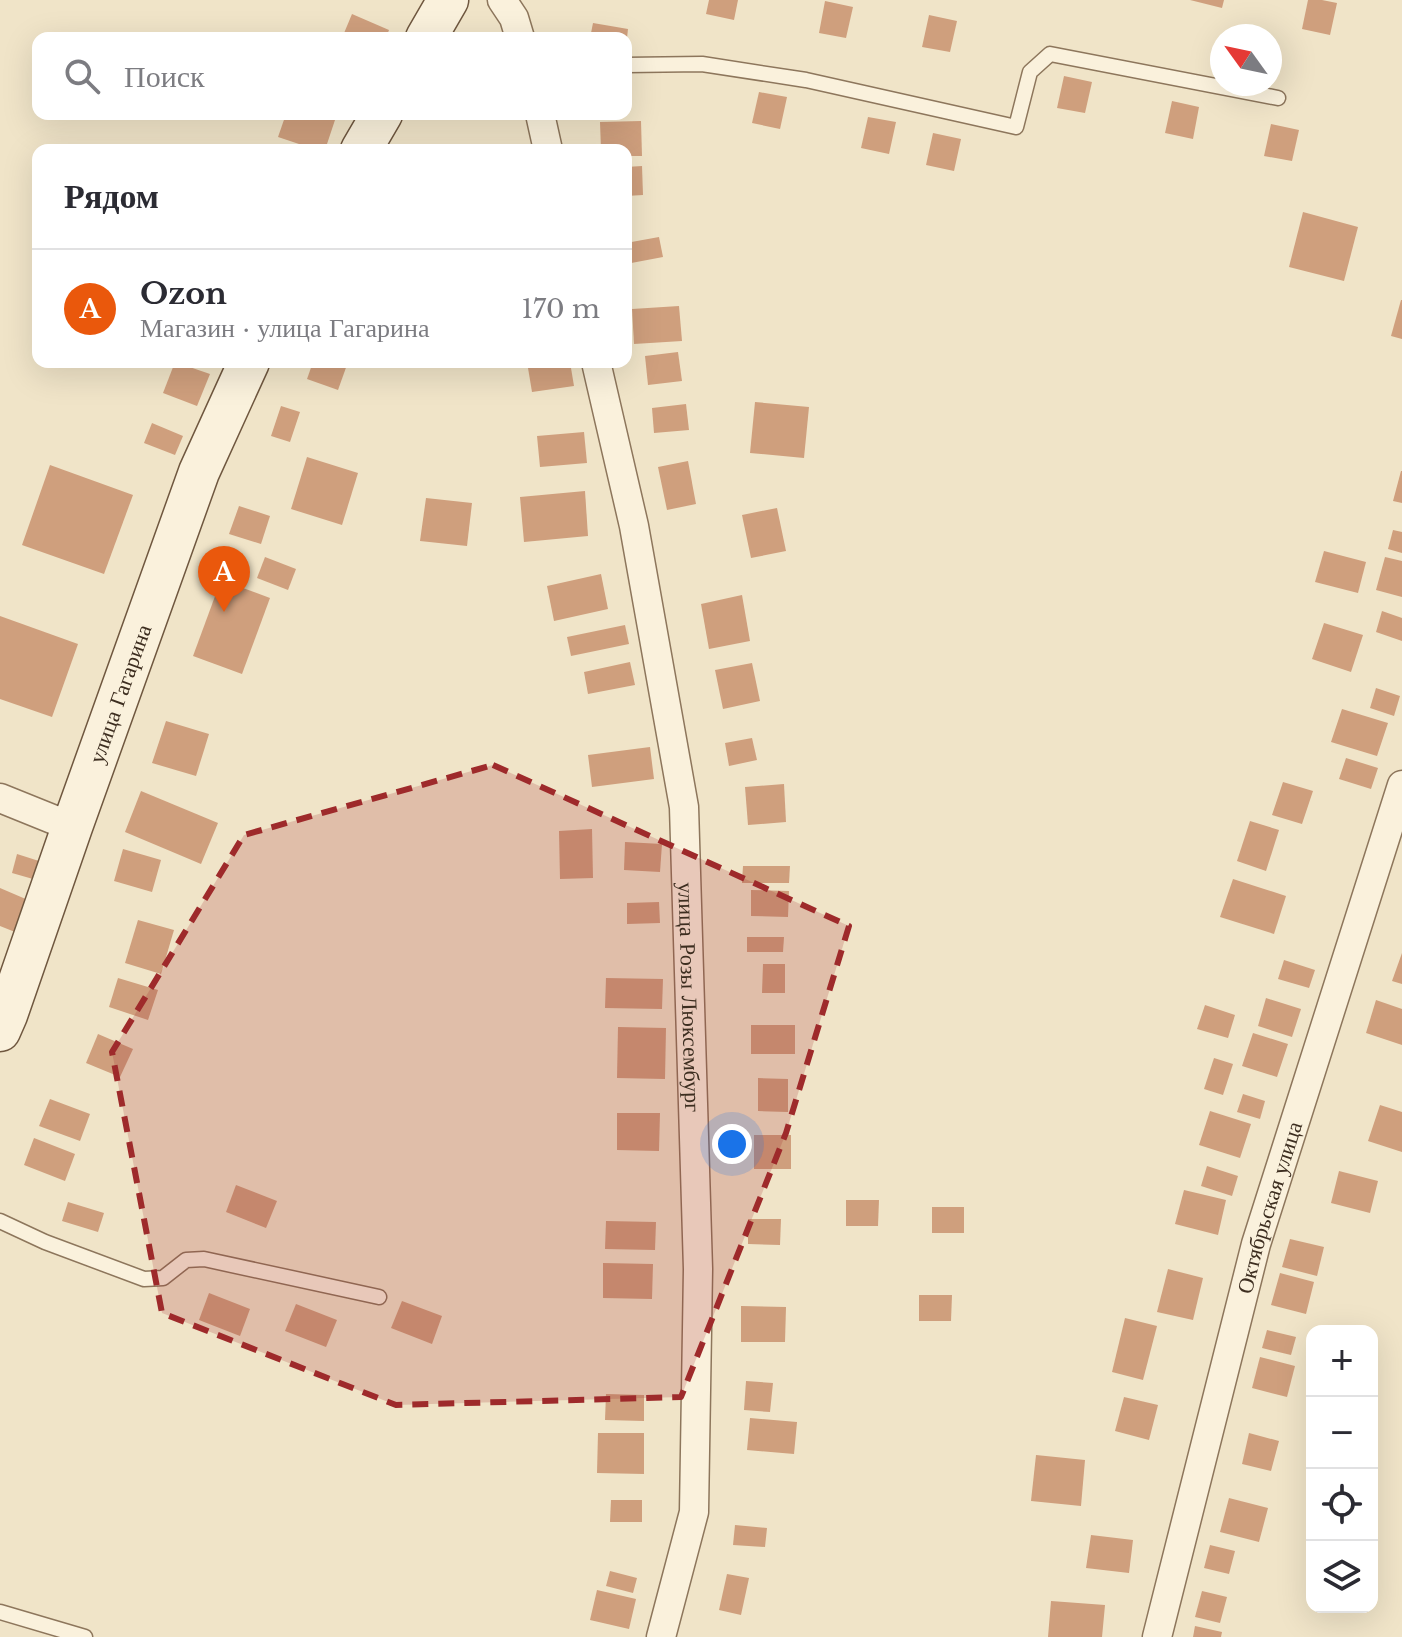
<!DOCTYPE html>
<html lang="ru">
<meta charset="utf-8">
<style>
body{margin:0;font-family:"Libre Baskerville",serif;background:#f2f2f3;color:#2b2b33}
.controls{position:absolute;right:24px;bottom:24px;display:grid;overflow:hidden;border-radius:16px;box-shadow:0 8px 32px #0002}
.controls button{width:72px;height:72px;display:grid;place-items:center;padding:0;border:0;border-bottom:2px solid #e1e1e2;background:#fff;color:#2b2b33;font:40px sans-serif}
.compass{position:absolute;left:1210px;top:24px;width:72px;height:72px;border-radius:50%;background:#fff;box-shadow:0 8px 32px #0002;rotate:303deg}
.you{position:absolute;left:732px;top:1144px;width:28px;height:28px;margin:-20px;border:6px solid #fff;border-radius:50%;background:#1a73e8;box-shadow:0 0 0 12px #1a73e833}
.badge{display:grid;place-items:center;width:52px;height:52px;border-radius:50%;background:#ea580c;color:#fff;font-size:26px;font-weight:700}
.pin{position:absolute;translate:-50% -66px;filter:drop-shadow(0 2px 4px #0008)}
.pin::after{content:'';position:absolute;top:42px;width:28px;height:24px;background:inherit;clip-path:polygon(0 0,100% 0,50% 100%)}
.list{margin:0;padding:0;list-style:none}
h2{display:flex;justify-content:space-between;align-items:center;height:104px;margin:0;padding:0 32px;font-size:34px}
h2 small{font-size:26px;font-weight:400;color:#7c7c81}
.list li{display:grid;grid-template-columns:52px 1fr auto;gap:24px;align-items:center;box-sizing:border-box;height:120px;padding:0 32px;border-top:2px solid #e1e1e2}
.list b{display:block;font-size:30px;white-space:nowrap}
.list p{margin:0;font-size:26px;white-space:nowrap;color:#7c7c81}
.list em{font-size:26px;font-style:normal;color:#7c7c81}
.icon{flex:none;width:44px;height:44px;fill:none;stroke:currentColor;stroke-width:2;stroke-linecap:round;stroke-linejoin:round}
.map{position:relative;flex:none;width:1402px;height:1637px;overflow:hidden}
.search{position:absolute;background:#fff;box-shadow:0 8px 32px #0002;left:32px;top:32px;width:600px;height:88px;display:flex;align-items:center;gap:20px;box-sizing:border-box;padding:0 28px;border-radius:16px;color:#7c7c81;font-size:30px}
.panel{position:absolute;background:#fff;box-shadow:0 8px 32px #0002;left:32px;top:144px;width:600px;height:224px;border-radius:16px}
.map>svg:first-child{display:block}
.building{fill:#cf9f7d}
.lines{fill:none;stroke-linecap:round;stroke-linejoin:round}
.service-casing{stroke:#8d765c;stroke-width:17}
.minor-casing{stroke:#8d765c;stroke-width:31}
.secondary-casing{stroke:#6f573f;stroke-width:43}
.service{stroke:#faf1dc;stroke-width:14}
.minor{stroke:#faf1dc;stroke-width:28}
.secondary{stroke:#faf1dc;stroke-width:40}
.marked{fill:#9e2a2b;fill-opacity:0.2;stroke:#9e2a2b;stroke-width:6;stroke-dasharray:16 10;stroke-linejoin:round}
.labels{text-anchor:middle;dominant-baseline:central;stroke-width:7;stroke-linejoin:round;paint-order:stroke}
.street-label{font-size:22px;fill:#3d2e20;stroke:#f7eed8}
</style>
<div class="map">
<svg width="1402" height="1637" viewBox="0 0 1402 1637">
<rect width="100%" height="100%" fill="#f0e4c8"/>
<!-- building -->
<g class="building">
<path d="M709,0H738L734,20L706,14Z"/>
<path d="M1190,0H1224L1222,8Z"/>
<path d="M1308,0H1322L1337,3L1330,35L1302,29Z"/>
<path d="M825,1L853,7L846,38L819,33Z"/>
<path d="M352,14L389,30L386,38H342Z"/>
<path d="M929,15L957,21L950,52L922,47Z"/>
<path d="M593,23L628,29L627,38H590Z"/>
<path d="M626,69H631L632,93L626,94Z"/>
<path d="M1064,76L1092,82L1085,113L1057,108Z"/>
<path d="M759,92L787,97L780,129L752,123Z"/>
<path d="M1172,101L1199,107L1193,139L1165,133Z"/>
<path d="M286,114H337L325,150H317L278,137Z"/>
<path d="M868,117L896,122L889,154L861,148Z"/>
<path d="M641,121L642,156H626V150H601L600,122Z"/>
<path d="M1271,124L1299,130L1292,161L1264,156Z"/>
<path d="M933,133L961,139L954,171L926,165Z"/>
<path d="M642,166L643,195L626,196V167Z"/>
<path d="M1303,212L1358,227L1344,281L1289,267Z"/>
<path d="M659,237L663,257L626,264V243Z"/>
<path d="M1401,300H1402V339L1391,336Z"/>
<path d="M679,306L682,341L634,344L632,309Z"/>
<path d="M678,352L682,381L648,385L645,356Z"/>
<path d="M175,362L210,374L197,406L163,393Z"/>
<path d="M313,362H348L338,390L307,379Z"/>
<path d="M527,362H570L574,386L532,392Z"/>
<path d="M755,402L809,407L804,458L750,453Z"/>
<path d="M686,404L689,430L654,433L652,408Z"/>
<path d="M281,406L300,412L290,442L271,436Z"/>
<path d="M152,423L183,436L175,455L144,443Z"/>
<path d="M584,432L587,463L540,467L537,436Z"/>
<path d="M307,457L358,473L342,525L291,509Z"/>
<path d="M688,461L696,504L667,510L658,467Z"/>
<path d="M50,465L133,495L104,574L22,545Z"/>
<path d="M1401,471H1402V503L1393,501Z"/>
<path d="M585,491L588,536L524,542L520,497Z"/>
<path d="M426,498L472,503L467,546L420,541Z"/>
<path d="M239,506L270,516L261,544L229,534Z"/>
<path d="M777,508L786,551L751,558L742,515Z"/>
<path d="M1393,530L1402,532V553L1388,549Z"/>
<path d="M1324,551L1366,562L1358,593L1315,582Z"/>
<path d="M265,557L296,569L288,590L257,578Z"/>
<path d="M1385,557L1402,561V597L1376,590Z"/>
<path d="M601,574L608,609L554,621L547,586Z"/>
<path d="M221,580L270,598L242,674L193,656Z"/>
<path d="M742,595L750,641L709,649L701,604Z"/>
<path d="M1382,611L1402,618V641L1376,632Z"/>
<path d="M0,616L78,644L52,717L0,699Z"/>
<path d="M1324,623L1363,635L1351,672L1312,659Z"/>
<path d="M625,625L629,644L571,656L567,637Z"/>
<path d="M630,662L635,685L588,694L584,672Z"/>
<path d="M752,663L760,701L723,709L715,670Z"/>
<path d="M1376,688L1400,696L1394,716L1370,708Z"/>
<path d="M1342,709L1388,723L1377,756L1331,742Z"/>
<path d="M166,721L209,734L196,776L152,763Z"/>
<path d="M752,738L757,760L729,766L725,743Z"/>
<path d="M650,747L654,779L592,787L588,755Z"/>
<path d="M1346,758L1378,768L1371,789L1339,779Z"/>
<path d="M1283,782L1313,791L1302,824L1272,815Z"/>
<path d="M784,784L786,822L748,825L745,787Z"/>
<path d="M141,791L218,823L201,864L125,832Z"/>
<path d="M1250,821L1279,830L1266,871L1237,861Z"/>
<path d="M592,829L593,878L560,879L559,831Z"/>
<path d="M625,842L662,844L660,872L624,870Z"/>
<path d="M123,849L161,860L152,892L114,881Z"/>
<path d="M17,854L39,861L33,879L12,873Z"/>
<path d="M743,866H790L789,883H742Z"/>
<path d="M1233,879L1286,896L1274,934L1220,917Z"/>
<path d="M0,888L28,900L15,932L0,926Z"/>
<path d="M751,890L789,891L788,917L751,916Z"/>
<path d="M659,902L660,923L627,924V903Z"/>
<path d="M138,920L174,930L161,974L125,963Z"/>
<path d="M747,937H784L783,952H747Z"/>
<path d="M1402,953V984L1392,981Z"/>
<path d="M1284,960L1315,970L1309,988L1278,979Z"/>
<path d="M763,964H785V993H762Z"/>
<path d="M118,978L158,990L148,1020L109,1007Z"/>
<path d="M606,978L663,979L662,1009L605,1008Z"/>
<path d="M1266,998L1301,1009L1292,1037L1258,1026Z"/>
<path d="M1376,1000L1402,1009V1045L1366,1033Z"/>
<path d="M1205,1005L1235,1015L1228,1038L1197,1029Z"/>
<rect x="751" y="1025" width="44" height="29"/>
<path d="M618,1027L666,1028L665,1079L617,1078Z"/>
<path d="M1253,1033L1288,1044L1277,1077L1242,1066Z"/>
<path d="M98,1034L133,1049L120,1077L86,1063Z"/>
<path d="M1214,1058L1233,1064L1223,1095L1204,1089Z"/>
<path d="M758,1078L788,1079V1112L758,1111Z"/>
<path d="M1243,1094L1265,1101L1260,1119L1237,1112Z"/>
<path d="M50,1099L90,1114L80,1141L39,1126Z"/>
<path d="M1380,1105L1402,1112V1152L1368,1141Z"/>
<path d="M1210,1111L1251,1124L1240,1158L1199,1145Z"/>
<path d="M617,1113H660L659,1151L617,1150Z"/>
<rect x="754" y="1135" width="37" height="34"/>
<path d="M34,1138L75,1154L65,1181L24,1165Z"/>
<path d="M1207,1166L1238,1176L1232,1196L1201,1186Z"/>
<path d="M1339,1171L1378,1181L1370,1213L1331,1203Z"/>
<path d="M236,1185L277,1201L266,1228L226,1212Z"/>
<path d="M1184,1190L1226,1200L1218,1235L1175,1224Z"/>
<path d="M846,1200H879L878,1226H846Z"/>
<path d="M68,1202L104,1213L98,1232L62,1221Z"/>
<rect x="932" y="1207" width="32" height="26"/>
<path d="M748,1219H781L780,1245L748,1244Z"/>
<path d="M606,1221L656,1222L655,1250L605,1249Z"/>
<path d="M1290,1239L1324,1247L1317,1276L1282,1267Z"/>
<path d="M603,1263L653,1264L652,1299L603,1298Z"/>
<path d="M1168,1269L1203,1278L1193,1320L1157,1312Z"/>
<path d="M1280,1273L1314,1282L1306,1314L1271,1305Z"/>
<path d="M209,1293L250,1309L240,1336L199,1320Z"/>
<path d="M919,1295H952L951,1321H919Z"/>
<path d="M402,1301L442,1316L432,1344L391,1328Z"/>
<path d="M296,1304L337,1320L326,1347L285,1331Z"/>
<path d="M741,1306L786,1307L785,1342H741Z"/>
<path d="M1125,1318L1157,1326L1143,1380L1112,1372Z"/>
<path d="M1267,1330L1296,1337L1291,1355L1262,1348Z"/>
<path d="M1260,1357L1295,1366L1287,1397L1252,1388Z"/>
<path d="M746,1381L773,1383L770,1412L744,1410Z"/>
<path d="M606,1394L644,1395V1421L605,1420Z"/>
<path d="M1124,1397L1158,1405L1149,1440L1115,1431Z"/>
<path d="M750,1418L797,1422L794,1454L747,1450Z"/>
<path d="M598,1433H644V1474L597,1473Z"/>
<path d="M1249,1433L1279,1441L1271,1471L1242,1464Z"/>
<path d="M1036,1455L1085,1460L1081,1506L1031,1501Z"/>
<path d="M1229,1498L1268,1508L1259,1542L1220,1532Z"/>
<path d="M611,1500H642V1522H610Z"/>
<path d="M735,1525L767,1528L765,1547L733,1545Z"/>
<path d="M1091,1535L1133,1540L1129,1573L1086,1568Z"/>
<path d="M1210,1545L1235,1551L1229,1574L1204,1568Z"/>
<path d="M610,1571L637,1578L633,1593L606,1586Z"/>
<path d="M727,1574L749,1578L741,1615L719,1610Z"/>
<path d="M597,1590L636,1599L629,1629L590,1620Z"/>
<path d="M1202,1591L1227,1597L1220,1623L1195,1617Z"/>
<path d="M1051,1601L1105,1605L1102,1637H1048Z"/>
<path d="M1195,1626L1222,1632L1221,1637H1193Z"/>
</g>
<g class="lines">
<defs>
<g id="service">
<path d="M626,65L702,64L806,80L1016,127L1030,72L1050,54L1278,98"/>
<path d="M0,1221L45,1242L144,1279L163,1278L186,1260L204,1259L379,1297"/>
<path d="M0,1612L85,1637"/>
</g>
<g id="minor">
<path d="M502,0L514,18L520,38"/>
<path d="M540,114L548,150"/>
<path id="s1" d="M596,362L634,526L684,807L698,1269L694,1512L661,1637"/>
<path d="M0,798L72,827"/>
<path id="s2" d="M1157,1637L1256,1244L1402,785"/>
</g>
<g id="secondary">
<path d="M426,38L448,0"/>
<path d="M361,150L382,114"/>
<path id="s3" d="M0,1031L7,1015L72,827L199,472L249,362"/>
</g>
</defs>
<!-- service casing -->
<use href="#service" class="service-casing"/>
<!-- minor casing -->
<use href="#minor" class="minor-casing"/>
<!-- secondary casing -->
<use href="#secondary" class="secondary-casing"/>
<!-- service -->
<use href="#service" class="service"/>
<!-- minor -->
<use href="#minor" class="minor"/>
<!-- secondary -->
<use href="#secondary" class="secondary"/>
</g>
<!-- marked area -->
<path class="marked" d="M493,765L849,926L786,1133L681,1397L396,1405L162,1313L112,1052L244,835Z"/>
<g class="labels">
<!-- street labels -->
<g class="street-label">
<text stroke="none"><textPath href="#s3" startOffset="358">улица Гагарина</textPath></text>
<text stroke="none"><textPath href="#s1" startOffset="644">улица Розы Люксембург</textPath></text>
<text stroke="none"><textPath href="#s2" startOffset="444">Октябрьская улица</textPath></text>
</g>
</g>
</svg>
<div class="controls">
<button>+</button>
<button>−</button>
<button><svg class="icon" aria-label="locate" viewBox="0 0 24 24"><circle cx="12" cy="12" r="6"/><path d="M12 2v4M12 18v4M2 12h4M18 12h4"/></svg></button>
<button><svg class="icon" aria-label="layers" viewBox="0 0 24 24"><path d="M12 4l9 5-9 5-9-5zM3 14l9 5 9-5"/></svg></button>
</div>
<svg class="compass" viewBox="-18 -18 36 36"><path d="M0-13l5 13h-10z" fill="#e53935"/><path d="M0 13l5-13h-10z" fill="#7c7c81"/></svg>
<div class="you"></div>
<div class="pin badge" style="left:224px;top:612px">A</div>
<div class="search"><svg class="icon" aria-label="search" viewBox="0 0 24 24"><circle cx="10" cy="10" r="6"/><path d="M15 15l6 6"/></svg>Поиск</div>
<section class="panel">
<h2>Рядом<small></small></h2>
<ul class="list">
<li><span class="badge">A</span><div><b>Ozon</b><p>Магазин · улица Гагарина</p></div><em>170 m</em></li>
</ul>
</section>
</div>
